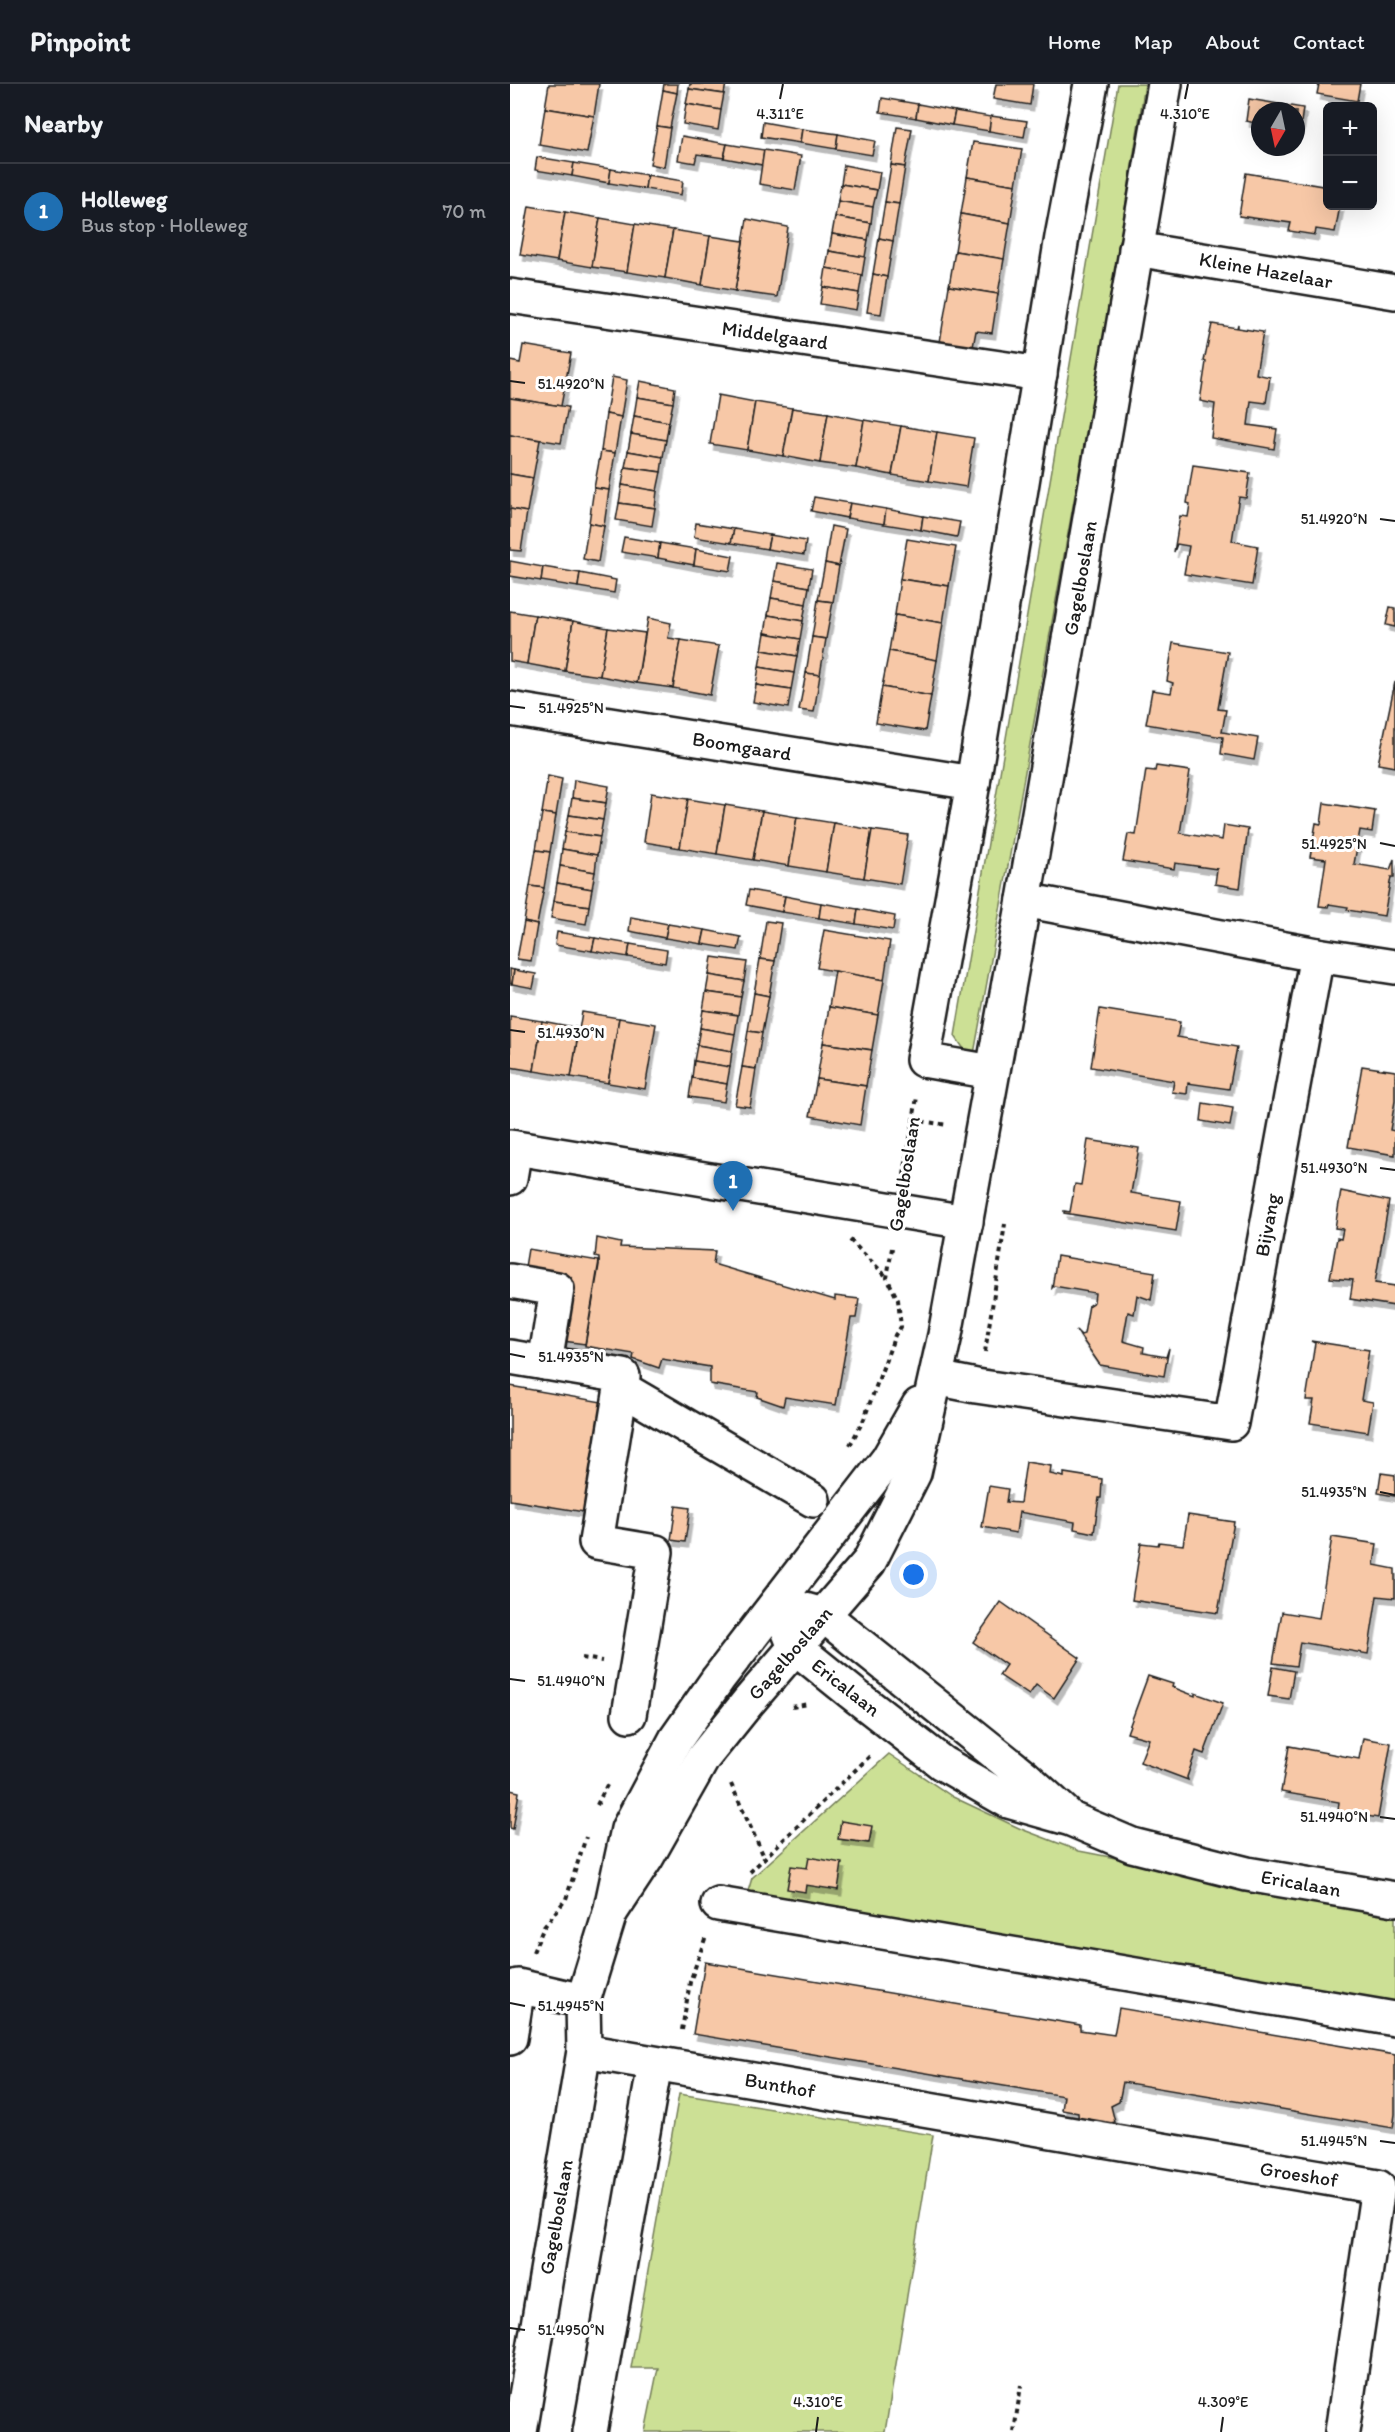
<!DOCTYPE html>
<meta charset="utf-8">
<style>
body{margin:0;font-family:Itim,sans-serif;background:#242831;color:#f1f3f6}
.controls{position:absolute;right:18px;top:18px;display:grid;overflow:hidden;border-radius:9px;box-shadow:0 6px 24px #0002}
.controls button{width:54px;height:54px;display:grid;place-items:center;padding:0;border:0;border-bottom:2px solid #363941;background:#171b24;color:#f1f3f6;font:30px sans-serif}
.compass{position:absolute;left:741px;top:18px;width:54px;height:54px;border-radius:50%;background:#171b24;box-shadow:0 6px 24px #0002;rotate:189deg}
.you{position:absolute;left:404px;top:1491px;width:21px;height:21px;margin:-15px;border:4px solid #fff;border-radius:50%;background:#1a73e8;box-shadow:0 0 0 9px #1a73e833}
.badge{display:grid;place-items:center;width:39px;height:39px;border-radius:50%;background:#1f6fb2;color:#fff;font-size:20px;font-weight:700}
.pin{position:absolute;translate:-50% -50px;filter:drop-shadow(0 2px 3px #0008)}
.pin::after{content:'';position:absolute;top:32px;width:21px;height:18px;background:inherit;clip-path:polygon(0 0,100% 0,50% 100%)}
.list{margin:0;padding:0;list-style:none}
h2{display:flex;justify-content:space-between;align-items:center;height:78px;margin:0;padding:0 24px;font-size:26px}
h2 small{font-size:20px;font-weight:400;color:#9ea1a6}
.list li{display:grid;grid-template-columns:39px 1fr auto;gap:18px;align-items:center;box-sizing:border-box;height:96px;padding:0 24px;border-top:2px solid #363941}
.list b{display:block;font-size:22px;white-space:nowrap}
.list p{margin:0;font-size:20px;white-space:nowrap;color:#9ea1a6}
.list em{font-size:20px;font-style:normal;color:#9ea1a6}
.map{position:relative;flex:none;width:885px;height:2348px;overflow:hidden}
header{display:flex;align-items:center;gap:36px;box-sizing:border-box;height:84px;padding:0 30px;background:#171b24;border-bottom:2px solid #363941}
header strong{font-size:28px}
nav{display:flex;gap:33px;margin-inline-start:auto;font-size:21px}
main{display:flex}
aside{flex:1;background:#171b24}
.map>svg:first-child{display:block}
.green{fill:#cce095;stroke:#747e58;stroke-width:1.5;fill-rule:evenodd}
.building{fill:#f7c8a7;stroke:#1c1c1c;stroke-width:1.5;filter:url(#shadow)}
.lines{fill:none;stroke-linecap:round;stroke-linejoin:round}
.minor-casing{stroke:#1c1c1c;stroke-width:38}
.path{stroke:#1c1c1c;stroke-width:4;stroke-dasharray:4.5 4.5;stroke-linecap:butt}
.minor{stroke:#fff;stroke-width:33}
.ticks{fill:none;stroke:#1c1c1c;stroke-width:2}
.labels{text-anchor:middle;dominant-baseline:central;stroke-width:6;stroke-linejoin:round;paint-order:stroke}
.street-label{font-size:20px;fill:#1c1c1c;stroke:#fff}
.ticks-label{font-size:15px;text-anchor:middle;fill:#1c1c1c;stroke:#fff;stroke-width:6;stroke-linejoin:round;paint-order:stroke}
</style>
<header>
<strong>Pinpoint</strong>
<nav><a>Home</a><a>Map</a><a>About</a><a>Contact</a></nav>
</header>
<main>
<aside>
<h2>Nearby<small></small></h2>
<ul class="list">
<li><span class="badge">1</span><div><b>Holleweg</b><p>Bus stop · Holleweg</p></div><em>70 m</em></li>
</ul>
</aside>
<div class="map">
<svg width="885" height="2348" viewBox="0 0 885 2348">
<defs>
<filter id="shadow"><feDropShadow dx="3.5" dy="6" stdDeviation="0" flood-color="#0004"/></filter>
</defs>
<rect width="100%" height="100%" fill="#fff"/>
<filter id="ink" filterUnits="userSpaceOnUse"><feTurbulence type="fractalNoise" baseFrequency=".0167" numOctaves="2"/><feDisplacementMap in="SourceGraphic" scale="12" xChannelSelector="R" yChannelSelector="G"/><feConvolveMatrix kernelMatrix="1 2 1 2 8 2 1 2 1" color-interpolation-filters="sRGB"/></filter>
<g filter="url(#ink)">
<!-- green -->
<g class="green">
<path d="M608,0H635L602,206L464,970L456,968L445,952Z"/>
<path d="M379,1670L443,1713L511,1745L569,1767L885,1828V1927L234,1821L242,1794ZM361,1750L358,1759L329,1755Z"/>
<path d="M169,2010L423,2051L375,2348H135L148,2284H121Z"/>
</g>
<!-- building -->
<g class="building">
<path d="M39,0H89L84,32L35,24Z"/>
<path d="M154,0H168L167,9L153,6Z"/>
<path d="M180,0H216L214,10L179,5Z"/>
<path d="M486,0H523L520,21L483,15Z"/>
<path d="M809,0H850L847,17L807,10Z"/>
<path d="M179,5L214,10L211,26L176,20Z"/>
<path d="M153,6L167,9L160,44L147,42Z"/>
<path d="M372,14L408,20L406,34L370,28Z"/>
<path d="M739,15L793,24L790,46H786V27H750V40L736,37Z"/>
<path d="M176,20L211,26L208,46L173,40Z"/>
<path d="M408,20L445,27L442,41L406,34Z"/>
<path d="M35,24L84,32L77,69L29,61Z"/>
<path d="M445,27L481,33L479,47L442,41Z"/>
<path d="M481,32L517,37L514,53L479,47Z"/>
<path d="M253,38L292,45L290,59L251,53Z"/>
<path d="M147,42L160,44L154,83L140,80Z"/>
<path d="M387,43L402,45L395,83L381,81Z"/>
<path d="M292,45L328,50L326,65L290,59Z"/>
<path d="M328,50L365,57L362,71L326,65Z"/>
<path d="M172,52L217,60L214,74L187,70L185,79L168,76Z"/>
<path d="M463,58L512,65L506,101L457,93Z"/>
<path d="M217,60L254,66L252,81L214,74Z"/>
<path d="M254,66L291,72L285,106L249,100Z"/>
<path d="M27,73L64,79L62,92L25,86Z"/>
<path d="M64,79L101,85L99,99L62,92Z"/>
<path d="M334,81L370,88L367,106L331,100Z"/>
<path d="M381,81L395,83L389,120L375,118Z"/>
<path d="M101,85L137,91L135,105L99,99Z"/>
<path d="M736,89L818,103V122H830L825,148L806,145L805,151L779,147L781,139L729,132Z"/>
<path d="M137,91L173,97L171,111L135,105Z"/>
<path d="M457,93L506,101L500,139L451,130Z"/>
<path d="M331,100L367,106L363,123L328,117Z"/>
<path d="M328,117L363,123L361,139L325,133Z"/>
<path d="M375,118L389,120L383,157L369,154Z"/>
<path d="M19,122L55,128L47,177L10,171Z"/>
<path d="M55,128L90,134L82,183L47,177Z"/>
<path d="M451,130L500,139L494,175L445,167Z"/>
<path d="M325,133L361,139L358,156L322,150Z"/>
<path d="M90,134L125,140L117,188L82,183Z"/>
<path d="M237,135L278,143L267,213L225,207Z"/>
<path d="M125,140L163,146L155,194L117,188Z"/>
<path d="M163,146L200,152L192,201L155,194Z"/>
<path d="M322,150L358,156L355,173L319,167Z"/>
<path d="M200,152L233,157L225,207L192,201Z"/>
<path d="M369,154L383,157L377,193L363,190Z"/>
<path d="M319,167L355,173L352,191L316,184Z"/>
<path d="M445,167L494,175L488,210L439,202Z"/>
<path d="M316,184L352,191L349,209L313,203Z"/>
<path d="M363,190L377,193L371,230L357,228Z"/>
<path d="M439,202L488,210L482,249L466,247L463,263L430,258Z"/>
<path d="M313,203L349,209L346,226L310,220Z"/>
<path d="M702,240L727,244L728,240V244L753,248L746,290L760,293L756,319L741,317L738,341L767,345L764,365L701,354L705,320L690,317L696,278L694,277Z"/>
<path d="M13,261L61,269L51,322L0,314V277L10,279Z"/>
<path d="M102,293L117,296L111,333L96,330Z"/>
<path d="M130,297L165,304L163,319L127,313Z"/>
<path d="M208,311L245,318L237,366L200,360Z"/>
<path d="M127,313L163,319L159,338L124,332Z"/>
<path d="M0,314L58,323L51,359L0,351Z"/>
<path d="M245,318L282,324L273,372L237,366Z"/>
<path d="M282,324L318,329L310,379L273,372Z"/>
<path d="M318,329L354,336L346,384L310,379Z"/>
<path d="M96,330L111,333L105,369L91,367Z"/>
<path d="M124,332L159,338L156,356L121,350Z"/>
<path d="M354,336L391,342L382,391L346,384Z"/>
<path d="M391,342L427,348L419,397L382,391Z"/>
<path d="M427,348L464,354L456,403L419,397Z"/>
<path d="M121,350L156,356L153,373L118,367Z"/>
<path d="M0,351L30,356L23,394L0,390Z"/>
<path d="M91,367L105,369L99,406L84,404Z"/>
<path d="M118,367L153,373L151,388L115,383Z"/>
<path d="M683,381L740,389L736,414L729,413L722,457L748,462L742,501L674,490L679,462L667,460L664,468L670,432L678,433L680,420L677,419Z"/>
<path d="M115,383L151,388L147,407L112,401Z"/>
<path d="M0,390L23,394L17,428L0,425Z"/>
<path d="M112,401L147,407L145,424L109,419Z"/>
<path d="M84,404L99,406L94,442L79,439Z"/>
<path d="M304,413L340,419L337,434L301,427Z"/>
<path d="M109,419L145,424L142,442L106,436Z"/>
<path d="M340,419L376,425L374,440L337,434Z"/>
<path d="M0,425L17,428L11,467L0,466Z"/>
<path d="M376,425L413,432L411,446L374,440Z"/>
<path d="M413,432L450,438L447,453L411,446Z"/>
<path d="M79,439L94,442L88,478L73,475Z"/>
<path d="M186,439L224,445L221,459L184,453Z"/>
<path d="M321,442L336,445L329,482L315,479Z"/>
<path d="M224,445L260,451L257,465L221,459Z"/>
<path d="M260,451L296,457L294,471L257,465Z"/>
<path d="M114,453L150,459L148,474L111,468Z"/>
<path d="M397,455L446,463L439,502L390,495Z"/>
<path d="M150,459L186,465L184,481L148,474Z"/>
<path d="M186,465L223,472L220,487L184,481Z"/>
<path d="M0,477L33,483L31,497L0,492Z"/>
<path d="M267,479L302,485L299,503L264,497Z"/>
<path d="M315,479L329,482L323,518L308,516Z"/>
<path d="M33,483L70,489L68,503L31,497Z"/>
<path d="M70,489L106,496L104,509L68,503Z"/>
<path d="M390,495L439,502L433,539L385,531Z"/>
<path d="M264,497L299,503L296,520L261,514Z"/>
<path d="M261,514L296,520L293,537L258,531Z"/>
<path d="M308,516L323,518L316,555L302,553Z"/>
<path d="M880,523L885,524V543L876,541Z"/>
<path d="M0,527L25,531L17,580L0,577Z"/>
<path d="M25,531L63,537L55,587L17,580Z"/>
<path d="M258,531L293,537L290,555L255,549Z"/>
<path d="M385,531L433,539L427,576L379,567Z"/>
<path d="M138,534L161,539L158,554L171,556L163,604L127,599Z"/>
<path d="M63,537L98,544L90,592L55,587Z"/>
<path d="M98,544L135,549L127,599L90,592Z"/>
<path d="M255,549L290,555L287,572L252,566Z"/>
<path d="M302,553L316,555L310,591L296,589Z"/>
<path d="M171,556L209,562L200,611L163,604Z"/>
<path d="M663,559L718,568L708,625L716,626L712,648L748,654L744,676L711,670L713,653L636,640L642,606L661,609L663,599L657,597Z"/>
<path d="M252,566L287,572L284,589L249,583Z"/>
<path d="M379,567L427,576L421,612L372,603Z"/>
<path d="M249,583L284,589L281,606L246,601Z"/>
<path d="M296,589L310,591L304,628L289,626Z"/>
<path d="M885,598V683L868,680Z"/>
<path d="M246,601L281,606L278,624L243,618Z"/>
<path d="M372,603L421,612L415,647L366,639Z"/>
<path d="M646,682L680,687L670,749L712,756L714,741L738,745L730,804L705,800L707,785L665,779L664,785L613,777L618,750L626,751L636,686L645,687Z"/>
<path d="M38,692L52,695L46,731L32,729Z"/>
<path d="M64,696L99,702L96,719L62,714Z"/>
<path d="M141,709L178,715L170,764L134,758Z"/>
<path d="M62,714L96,719L93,736L59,731Z"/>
<path d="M178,715L215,721L207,770L170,764Z"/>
<path d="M814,719L865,727L862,748L850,746L844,780L880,786L884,775V793H881L874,832L837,826L838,823L819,820L818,823L809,822L816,775L800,773L806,739L811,740Z"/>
<path d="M215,721L252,727L243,776L207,770Z"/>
<path d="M252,727L287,733L279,782L243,776Z"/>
<path d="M32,729L46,731L40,768L26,766Z"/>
<path d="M59,731L93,736L90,753L55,748Z"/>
<path d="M287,733L324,739L316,788L279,782Z"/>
<path d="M324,739L362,746L354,794L316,788Z"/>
<path d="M362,746L398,751L390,800L354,794Z"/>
<path d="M55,748L90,753L87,771L52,765Z"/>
<path d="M52,765L87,771L85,788L50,782Z"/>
<path d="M26,766L40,768L34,804L20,802Z"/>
<path d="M50,782L85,788L82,805L47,799Z"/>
<path d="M47,799L82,805L79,822L44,817Z"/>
<path d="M20,802L34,804L27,841L14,838Z"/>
<path d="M239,806L275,812L272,828L236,821Z"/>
<path d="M275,812L311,819L309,834L272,828Z"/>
<path d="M44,817L79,822L76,840L41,834Z"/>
<path d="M311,819L348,825L346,840L309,834Z"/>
<path d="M348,825L385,832L383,846L346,840Z"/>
<path d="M121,833L158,840L155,854L119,847Z"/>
<path d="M256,837L271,839L265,877L250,875Z"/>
<path d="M14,838L27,841L21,877L7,875Z"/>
<path d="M158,840L195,846L192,860L155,854Z"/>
<path d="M195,846L231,853L228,866L192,860Z"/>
<path d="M314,846L380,857L374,896L307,884Z"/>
<path d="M47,848L85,854L82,867L45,861Z"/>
<path d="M85,854L120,860L118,873L82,867Z"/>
<path d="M120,860L157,866L155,879L118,873Z"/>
<path d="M202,873L237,878L234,897L199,891Z"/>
<path d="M250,875L265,877L259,912L244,909Z"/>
<path d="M0,885L4,886L2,900H0Z"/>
<path d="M4,886L26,890L23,904L2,900Z"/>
<path d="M325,887L374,896L368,931L319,923Z"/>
<path d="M199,891L234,897L231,913L196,908Z"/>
<path d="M196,908L231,913L228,931L193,926Z"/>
<path d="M244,909L259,912L252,949L238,947Z"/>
<path d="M319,923L368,931L362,966L313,959Z"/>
<path d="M590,925L670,938L667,953L727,963L719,1005L678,999L677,1010L662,1008L664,997L581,983Z"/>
<path d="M193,926L228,931L225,950L190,944Z"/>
<path d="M72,928L109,934L98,999L61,993Z"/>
<path d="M0,932L32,937L24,987L0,983Z"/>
<path d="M109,934L146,940L135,1005L98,999Z"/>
<path d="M32,937L69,944L61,993L24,987Z"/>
<path d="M190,944L225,950L222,967L187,961Z"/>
<path d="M238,947L252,949L246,985L232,983Z"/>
<path d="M313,959L362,966L356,1002L307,995Z"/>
<path d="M187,961L222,967L220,983L184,977Z"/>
<path d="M184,977L220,983L217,1000L182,994Z"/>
<path d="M852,982L885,987V1017L880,1046L885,1047V1071L838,1063Z"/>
<path d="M232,983L246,985L240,1023L225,1021Z"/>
<path d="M182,994L217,1000L214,1018L179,1013Z"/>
<path d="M307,995L356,1002L350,1041L300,1032Z"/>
<path d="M693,1019L723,1024L720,1042L691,1037Z"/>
<path d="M578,1056L629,1064L621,1109L671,1117L666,1147L554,1129V1127L560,1128L565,1100L571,1101Z"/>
<path d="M831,1107L879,1117L865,1199L885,1202V1222L840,1215L843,1196L820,1194L827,1154L831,1155L833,1145L825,1144Z"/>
<path d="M87,1154L111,1159L110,1163L205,1167L203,1180L325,1216V1212L349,1215L346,1234H341L326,1321L275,1313L273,1322L247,1313L248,1308L200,1300V1283L152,1275L149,1284L123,1275L124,1270L75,1262L89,1181V1174L85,1173Z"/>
<path d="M18,1165L89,1177L75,1260L46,1256L55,1201L13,1195Z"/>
<path d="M547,1172L645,1188L641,1216L627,1211L624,1230L618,1228L613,1257L634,1263L633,1269L656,1273L659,1264L654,1292L590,1281L566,1246L571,1251L574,1250L579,1221L584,1218L585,1209L544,1202L542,1204Z"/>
<path d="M801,1257L859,1266L851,1316L863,1318L858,1348L800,1339L804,1316H796L805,1259Z"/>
<path d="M0,1302L92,1318L74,1428L0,1416Z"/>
<path d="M516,1378L541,1382L540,1390L554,1393V1389L592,1395L591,1414H589L584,1449L564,1445L565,1438L509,1428L506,1449L472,1443L479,1402L498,1405L496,1418L510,1419Z"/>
<path d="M871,1389L885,1391V1412L868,1409Z"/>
<path d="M166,1422L180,1424L175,1458L161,1456Z"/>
<path d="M678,1431L724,1438L708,1529L622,1516L631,1459L648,1461L649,1458L673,1461Z"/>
<path d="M822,1453L867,1460L864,1481L885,1485V1514L867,1512L858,1570L790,1558L786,1582L763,1579L772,1528L809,1534Z"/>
<path d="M491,1518L570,1574L544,1614L526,1601L519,1611L489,1591L496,1581L463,1558Z"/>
<path d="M763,1583L784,1587L779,1615L758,1612Z"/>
<path d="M638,1592L663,1600L662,1603L685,1612V1609L713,1619L694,1670L686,1667L677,1693L678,1696L630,1678L639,1655L617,1649Z"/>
<path d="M853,1654L881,1659L868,1734L828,1727L829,1718L771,1708L779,1662L849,1675Z"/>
<path d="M0,1706L9,1708L3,1745L0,1744Z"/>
<path d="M331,1737L362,1742L359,1759L328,1755Z"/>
<path d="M299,1773L332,1779L328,1806L296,1801L295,1808L277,1805L281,1782L297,1784Z"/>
<path d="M195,1878L570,1941V1946L604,1951L609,1924L885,1971V2030L883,2044L613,1998L609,2018L601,2022L605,2038L569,2045L568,2029L552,2026L554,2012L183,1950Z"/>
</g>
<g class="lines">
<defs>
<g id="minor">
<path d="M626,165L885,208"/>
<path d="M0,212L530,290"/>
<path d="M0,625L463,699"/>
<path d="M807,871L885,883"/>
<path d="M482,988L413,976L463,699L552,153L581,0"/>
<path d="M0,1063L456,1138"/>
<path d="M0,1094L5,1064"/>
<path d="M0,1197L47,1205L35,1279"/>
<path d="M0,1273L113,1292L86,1458L146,1468L119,1631"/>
<path d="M426,1294L466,1302L721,1339L807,871L514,816"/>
<path d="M111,1304L303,1416"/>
<path d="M292,1525L313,1531L515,1693L556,1730"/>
<path d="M277,1543L285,1563L342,1609L432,1679L498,1717L561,1735L622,1761L737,1790L885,1815"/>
<path d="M208,1820L885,1935"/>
<path d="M100,1829L137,1773L193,1674L238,1618L359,1478L404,1389L435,1251L514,816L655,0"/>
<path d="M0,1954L8,1902L73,1917"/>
<path d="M74,1967L868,2103L832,2348"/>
<path d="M10,2348L74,1967L73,1917L100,1829L118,1745L166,1655L208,1595L378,1375L409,1321"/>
<path d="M80,2348L145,1980"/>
</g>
</defs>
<!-- minor casing -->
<use href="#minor" class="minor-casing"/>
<!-- path -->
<g class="path">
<path d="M403,1036L438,1041"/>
<path d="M394,1091L407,1013"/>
<path d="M340,1156L377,1193"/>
<path d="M475,1268L495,1140"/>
<path d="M340,1361L354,1335L385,1251L391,1243L388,1216L377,1194L382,1164"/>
<path d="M72,1574L92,1577"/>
<path d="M282,1623L298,1620"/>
<path d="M221,1700L255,1775"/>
<path d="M87,1721L97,1701"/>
<path d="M240,1788L362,1670"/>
<path d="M23,1868L34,1843L56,1815L76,1753"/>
<path d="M172,1946L180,1898L196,1852"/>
<path d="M504,2348L511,2301"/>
</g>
<!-- minor -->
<use href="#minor" class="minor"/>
</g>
</g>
<!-- ticks -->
<path class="ticks" d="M270,15L273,0M675,15L678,0M0,297L15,299M870,435L885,437M0,622L15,624M870,759L885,762M0,946L15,948M870,1084L885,1086M0,1270L15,1273M870,1408L885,1411M0,1595L15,1597M870,1733L885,1735M0,1919L15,1922M870,2057L885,2059M0,2244L15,2246M306,2348L308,2333M711,2348L713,2333"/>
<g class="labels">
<!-- street labels -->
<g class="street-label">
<text transform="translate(756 186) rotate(10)">Kleine Hazelaar</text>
<text transform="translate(265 251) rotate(8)">Middelgaard</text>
<text transform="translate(570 494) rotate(-80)">Gagelboslaan</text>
<text transform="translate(232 662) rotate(9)">Boomgaard</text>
<text transform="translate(394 1090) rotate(-81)">Gagelboslaan</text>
<text transform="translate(757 1141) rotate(-80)">Bijvang</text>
<text transform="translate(280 1569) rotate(-49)">Gagelboslaan</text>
<text transform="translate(336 1603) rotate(38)">Ericalaan</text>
<text transform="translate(791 1799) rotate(10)">Ericalaan</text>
<text transform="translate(270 2001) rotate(10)">Bunthof</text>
<text transform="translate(789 2090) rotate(9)">Groeshof</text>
<text transform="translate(46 2133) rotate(-80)">Gagelboslaan</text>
</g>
</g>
<g class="ticks-label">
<text x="675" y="35">4.310°E</text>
<text x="270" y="35">4.311°E</text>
<text x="61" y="305">51.4920°N</text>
<text x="824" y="440">51.4920°N</text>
<text x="61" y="629">51.4925°N</text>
<text x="824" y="765">51.4925°N</text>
<text x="61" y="954">51.4930°N</text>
<text x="824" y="1089">51.4930°N</text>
<text x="61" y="1278">51.4935°N</text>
<text x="824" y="1413">51.4935°N</text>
<text x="61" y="1602">51.4940°N</text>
<text x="824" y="1738">51.4940°N</text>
<text x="61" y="1927">51.4945°N</text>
<text x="824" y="2062">51.4945°N</text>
<text x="61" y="2251">51.4950°N</text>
<text x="308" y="2323">4.310°E</text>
<text x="713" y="2323">4.309°E</text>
</g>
</svg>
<div class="controls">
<button>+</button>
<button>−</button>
</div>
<svg class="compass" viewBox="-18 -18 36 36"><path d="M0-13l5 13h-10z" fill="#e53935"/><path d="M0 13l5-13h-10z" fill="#9ea1a6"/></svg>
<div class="you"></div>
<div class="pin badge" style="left:223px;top:1127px">1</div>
</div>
</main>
